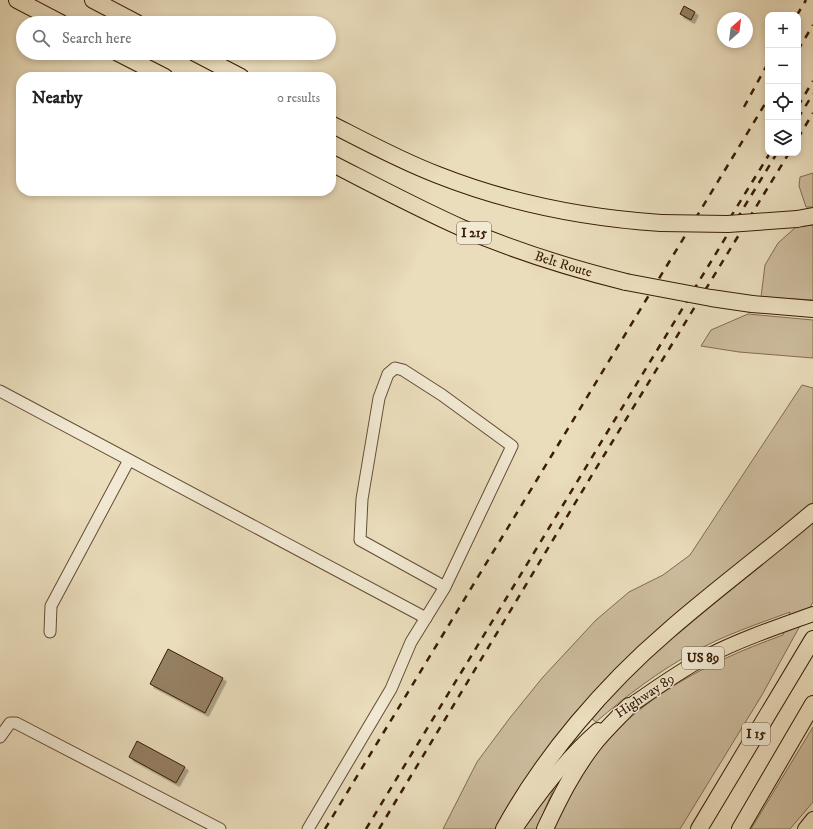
<!DOCTYPE html>
<meta charset="utf-8">
<style>
body{margin:0;font-family:"IM FELL DW Pica",serif;background:#f6f6f6;color:#202124}
.controls{position:absolute;right:12px;top:12px;display:grid;overflow:hidden;border-radius:8px;box-shadow:0 2px 6px #0003}
.controls button{width:36px;height:36px;display:grid;place-items:center;padding:0;border:0;border-bottom:1px solid #e0e0e0;background:#fff;color:#202124;font:20px sans-serif}
.compass{position:absolute;left:717px;top:12px;width:36px;height:36px;border-radius:50%;background:#fff;box-shadow:0 2px 6px #0003;rotate:28deg}
.list{margin:0;padding:0;list-style:none}
h2{display:flex;justify-content:space-between;align-items:center;height:52px;margin:0;padding:0 16px;font-size:17px}
h2 small{font-size:13px;font-weight:400;color:#757577}
.icon{flex:none;width:22px;height:22px;fill:none;stroke:currentColor;stroke-width:2;stroke-linecap:round;stroke-linejoin:round}
.map{position:relative;flex:none;width:813px;height:829px;overflow:hidden}
.search{position:absolute;background:#fff;box-shadow:0 2px 6px #0003;left:16px;top:16px;width:320px;height:44px;display:flex;align-items:center;gap:10px;box-sizing:border-box;padding:0 14px;border-radius:22px;color:#757577;font-size:15px}
.panel{position:absolute;background:#fff;box-shadow:0 2px 6px #0003;left:16px;top:72px;width:320px;height:124px;border-radius:16px}
.map>svg:first-child{display:block}
.green{fill:#ccbc9d;stroke:#826c51}
.building{fill:#958064;stroke:#391c05;filter:url(#shadow)}
.lines{fill:none;stroke-linecap:round;stroke-linejoin:round}
.minor-casing{stroke:#654c33;stroke-width:13}
.major-casing{stroke:#391c05;stroke-width:16}
.highway-casing{stroke:#391c05;stroke-width:18}
.minor{stroke:#f1e9d3;stroke-width:11}
.major{stroke:#eaddbc;stroke-width:14}
.highway{stroke:#eaddbc;stroke-width:16}
.rail{stroke:#391c05;stroke-width:2.5;stroke-dasharray:7 7;stroke-linecap:butt}
.highway-bridge-casing{stroke:#391c05;stroke-width:18;stroke-linecap:butt}
.highway-bridge{stroke:#eaddbc;stroke-width:16}
.labels{text-anchor:middle;dominant-baseline:central;stroke-width:3;stroke-linejoin:round;paint-order:stroke}
.shield{fill:#f1e9d3;stroke:#705a43;stroke-width:1}
.shield-label{font-size:13px;font-weight:bold;fill:#391c05}
.street-label{font-size:14px;fill:#391c05;stroke:#f1e9d3}
</style>
<div class="map">
<svg width="813" height="829" viewBox="0 0 813 829">
<defs>
<filter id="shadow"><feDropShadow dx="3.5" dy="3.5" stdDeviation="0" flood-color="#0004"/></filter>
</defs>
<rect width="100%" height="100%" fill="#eaddbc"/>
<filter id="stains"><feTurbulence type="fractalNoise" baseFrequency=".005" numOctaves="4"/><feColorMatrix values="0 0 0 0 .2 0 0 0 0 .09 0 0 0 0 .02 0 0 0 .5 -.17"/></filter>
<radialGradient id="worn" r=".72"><stop offset=".6" stop-color="#630" stop-opacity="0"/><stop offset="1" stop-color="#630" stop-opacity=".3"/></radialGradient>
<!-- green -->
<g class="green">
<path d="M813,173V207H806L799,186L800,177Z"/>
<path d="M813,225V300L761,297L765,265L778,243L796,227Z"/>
<path d="M748,314L813,320V358L739,352L701,346L711,330Z"/>
<path d="M802,385L813,388V503L673,617L498,829H443L477,762L509,719L543,677L596,620L629,592L663,575L690,555Z"/>
<path d="M813,520V602L762,695L680,829H551C559,813 566,795 576,780C625,704 700,665 783,635L790,612C758,624 724,635 694,652C659,671 626,696 596,722L591,718L609,697L652,654Z"/>
<path d="M813,727V802L790,829H751Z"/>
<path d="M556,783L537,829H522Z"/>
</g>
<!-- building -->
<g class="building">
<path d="M684,6L695,12L691,20L680,14Z"/>
<path d="M168,649L223,678L205,713L150,684Z"/>
<path d="M137,741L185,767L176,783L129,757Z"/>
</g>
<g class="lines">
<defs>
<g id="minor">
<path d="M0,391L426,618"/>
<path d="M50,632L51,606L129,460"/>
<path d="M0,737L10,723H16L220,829"/>
<path d="M308,829L391,689L411,642L445,587L512,446L442,395L403,370L395,368L388,374L379,398L362,499L360,540L445,587"/>
</g>
<g id="major">
<path d="M620,713C649,693 677,672 708,656C741,639 777,627 813,614"/>
<path d="M515,829C539,793 565,759 598,730"/>
<path d="M805,829L813,819"/>
</g>
<g id="highway">
<path d="M17,0L61,23"/>
<path d="M93,0L137,23"/>
<path d="M118,53L165,77"/>
<path d="M195,53L241,77"/>
<path d="M331,124C366,142 401,161 438,175C509,203 585,218 661,223"/>
<path id="s1" d="M331,163C374,185 417,208 462,228C515,251 570,268 626,282"/>
<path d="M797,219L813,216"/>
<path d="M752,304L813,309"/>
<path d="M504,829C544,756 605,685 668,631C715,590 765,553 813,512"/>
<path d="M545,829C559,799 573,771 593,745C604,731 617,719 629,706"/>
<path d="M699,829L813,639"/>
<path d="M740,829L813,704"/>
</g>
</defs>
<!-- minor casing -->
<use href="#minor" class="minor-casing"/>
<!-- major casing -->
<use href="#major" class="major-casing"/>
<!-- highway casing -->
<use href="#highway" class="highway-casing"/>
<!-- minor -->
<use href="#minor" class="minor"/>
<!-- major -->
<use href="#major" class="major"/>
<!-- highway -->
<use href="#highway" class="highway"/>
<!-- rail -->
<g class="rail">
<path d="M797,15L806,0"/>
<path d="M798,50L813,25"/>
<path d="M798,106L813,81"/>
<path d="M744,107L768,63"/>
<path d="M798,118L813,94"/>
<path d="M798,138L813,113"/>
<path d="M730,218L770,153"/>
<path d="M325,829L768,99"/>
<path d="M366,829L777,153"/>
<path d="M379,829L592,475L789,153"/>
</g>
<defs>
<g id="highway-bridge">
<path d="M661,223L728,224L797,219"/>
<path d="M626,282L711,298L752,304"/>
</g>
</defs>
<!-- highway-bridge casing -->
<use href="#highway-bridge" class="highway-bridge-casing"/>
<!-- highway-bridge -->
<use href="#highway-bridge" class="highway-bridge"/>
</g>
<g class="labels">
<!-- shield labels -->
<g class="shield">
<rect x="457" y="222" width="34" height="22" rx="3"/>
<rect x="682" y="647" width="42" height="22" rx="3"/>
<rect x="742" y="723" width="28" height="22" rx="3"/>
</g>
<g class="shield-label">
<text x="474" y="233">I 215</text>
<text x="703" y="658">US 89</text>
<text x="756" y="734">I 15</text>
</g>
<!-- street labels -->
<g class="street-label">
<text stroke="none"><textPath href="#s1" startOffset="254">Belt Route</textPath></text>
<text transform="translate(645 696) rotate(-34)">Highway 89</text>
</g>
</g>
<rect width="100%" height="100%" filter="url(#stains)"/>
<rect width="100%" height="100%" fill="url(#worn)"/>
</svg>
<div class="controls">
<button>+</button>
<button>−</button>
<button><svg class="icon" aria-label="locate" viewBox="0 0 24 24"><circle cx="12" cy="12" r="6"/><path d="M12 2v4M12 18v4M2 12h4M18 12h4"/></svg></button>
<button><svg class="icon" aria-label="layers" viewBox="0 0 24 24"><path d="M12 4l9 5-9 5-9-5zM3 14l9 5 9-5"/></svg></button>
</div>
<svg class="compass" viewBox="-18 -18 36 36"><path d="M0-13l5 13h-10z" fill="#e53935"/><path d="M0 13l5-13h-10z" fill="#757577"/></svg>
<div class="search"><svg class="icon" aria-label="search" viewBox="0 0 24 24"><circle cx="10" cy="10" r="6"/><path d="M15 15l6 6"/></svg>Search here</div>
<section class="panel">
<h2>Nearby<small>0 results</small></h2>
<ul class="list">
</ul>
</section>
</div>
